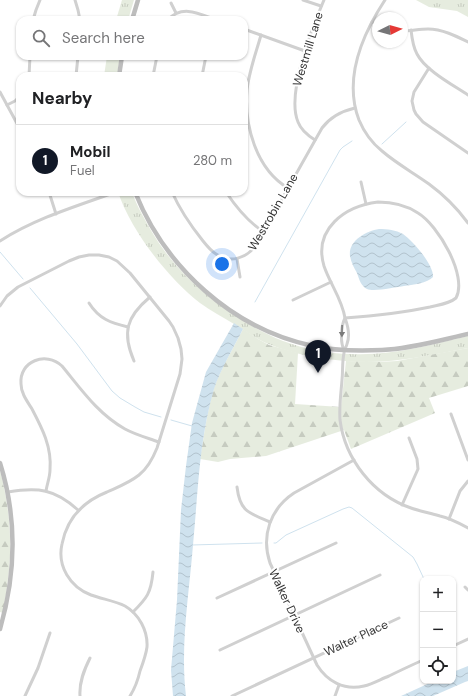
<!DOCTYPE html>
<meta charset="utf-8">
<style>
body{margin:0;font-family:"DM Sans",sans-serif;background:#f6f6f6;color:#202124}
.controls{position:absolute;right:12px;bottom:12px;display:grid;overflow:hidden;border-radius:8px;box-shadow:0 1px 3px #0004}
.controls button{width:36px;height:36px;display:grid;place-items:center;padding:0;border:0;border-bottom:1px solid #e0e0e0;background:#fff;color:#202124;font:20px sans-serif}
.compass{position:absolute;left:372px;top:12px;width:36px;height:36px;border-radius:50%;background:#fff;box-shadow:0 1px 3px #0004;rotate:85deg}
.you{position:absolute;left:222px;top:264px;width:14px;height:14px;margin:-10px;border:3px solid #fff;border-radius:50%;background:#1a73e8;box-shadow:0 0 0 6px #1a73e833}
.badge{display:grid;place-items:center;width:26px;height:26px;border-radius:50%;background:#111827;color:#fff;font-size:13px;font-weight:700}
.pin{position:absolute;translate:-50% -33px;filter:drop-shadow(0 1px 2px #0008)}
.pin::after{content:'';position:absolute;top:21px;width:14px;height:12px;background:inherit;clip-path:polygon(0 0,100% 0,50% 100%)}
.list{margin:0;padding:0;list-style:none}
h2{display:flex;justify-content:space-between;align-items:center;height:52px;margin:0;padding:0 16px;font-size:17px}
h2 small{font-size:13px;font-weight:400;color:#757577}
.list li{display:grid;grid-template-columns:26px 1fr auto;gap:12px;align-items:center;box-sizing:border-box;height:72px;padding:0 16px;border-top:1px solid #e0e0e0}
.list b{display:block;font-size:15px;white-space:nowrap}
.list p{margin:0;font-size:13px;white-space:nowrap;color:#757577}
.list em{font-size:13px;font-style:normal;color:#757577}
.icon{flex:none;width:22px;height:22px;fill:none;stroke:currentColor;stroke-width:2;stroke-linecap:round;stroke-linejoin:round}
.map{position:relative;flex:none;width:468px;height:696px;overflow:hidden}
.search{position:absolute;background:#fff;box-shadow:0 1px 3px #0004;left:16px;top:16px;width:232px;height:44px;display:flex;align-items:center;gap:10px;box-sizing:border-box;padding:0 14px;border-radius:12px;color:#757577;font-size:15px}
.panel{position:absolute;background:#fff;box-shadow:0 1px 3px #0004;left:16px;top:72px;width:232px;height:124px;border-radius:12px}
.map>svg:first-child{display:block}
.grass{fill:url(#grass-tufts)}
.forest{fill:url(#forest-firs)}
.water{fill:url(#water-waves)}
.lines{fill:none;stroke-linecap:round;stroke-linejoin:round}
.stream{stroke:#cfe2ee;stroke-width:1}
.street{stroke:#d0d0d0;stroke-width:3}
.secondary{stroke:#bdbdbd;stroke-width:4.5}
.oneway{fill:#7a7a7a}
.labels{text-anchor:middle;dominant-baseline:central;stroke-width:4;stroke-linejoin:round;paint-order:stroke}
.street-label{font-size:12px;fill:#333;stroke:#fff}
</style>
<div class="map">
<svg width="468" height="696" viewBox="0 0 468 696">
<defs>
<pattern id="grass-tufts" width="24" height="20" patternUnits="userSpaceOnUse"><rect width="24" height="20" fill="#e6ecdf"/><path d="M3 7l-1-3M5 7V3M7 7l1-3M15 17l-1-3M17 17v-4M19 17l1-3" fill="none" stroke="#c6cbc0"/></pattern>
<pattern id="forest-firs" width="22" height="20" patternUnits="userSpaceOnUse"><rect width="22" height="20" fill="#e6ecdf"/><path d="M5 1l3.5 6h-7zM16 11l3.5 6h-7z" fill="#c6cbc0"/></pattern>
<pattern id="water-waves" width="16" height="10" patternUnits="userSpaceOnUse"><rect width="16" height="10" fill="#cfe2ee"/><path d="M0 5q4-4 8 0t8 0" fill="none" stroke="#b2c2cd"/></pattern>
</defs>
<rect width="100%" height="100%" fill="#fff"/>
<!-- grass -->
<g class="grass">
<path d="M122,0H134L128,20H116Z"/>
<path d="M416,0H468V17L457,11L429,7Z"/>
<path d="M107,56H120L117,76H104Z"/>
<path d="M118,192H132C136,204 143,216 149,227C172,268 206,298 245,322C258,329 270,336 283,341C305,349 328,354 351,354C391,356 430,345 468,336V348C427,356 387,365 345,361C320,359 294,354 271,345C257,340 246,331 234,324C223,317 211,311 200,303C168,278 131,231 118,192Z"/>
</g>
<!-- forest -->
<g class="forest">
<path d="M243,329L258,339L269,345L298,353L295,404L341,407L346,361L380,362L397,361L468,348V386L429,398L435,413L351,449L344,430L266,456L230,459L218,462L200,459C204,436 207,411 214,388C221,368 233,349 243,329Z"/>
<path d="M0,471C8,499 11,529 10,557C9,576 6,594 3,613L0,612Z"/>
</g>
<!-- water -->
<g class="water">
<path d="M379,229C387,229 396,230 403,234C413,241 434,265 433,277C428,283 412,285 404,286C396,287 374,292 367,289C361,286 359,279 357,273C354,268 351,262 350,256C348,241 366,231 379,229Z"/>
<path d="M234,323L243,329C234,347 220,370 214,389C199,440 198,493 193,545C189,595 180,646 186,696H173L171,670L177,600L181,510L186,466L192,423L206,372Z"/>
<path d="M468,666V681L465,682L433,696H401L434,681H453V672Z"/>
</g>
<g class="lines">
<!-- stream -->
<g class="stream">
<path d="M382,144L406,122"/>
<path d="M0,252L23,279"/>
<path d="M30,288L77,344L112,391L120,398L135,407L144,412L161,417"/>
<path d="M255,302L340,150L343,147L352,141"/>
<path d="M171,420L192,426"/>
<path d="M274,543H276L286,535L343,509L349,507L352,508L413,557L417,564L424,579"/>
<path d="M192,545L262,543"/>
</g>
<!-- street -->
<g class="street">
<path d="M75,0L78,10L80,20"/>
<path d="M303,0L321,6"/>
<path d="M385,0C362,35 343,78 359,120C364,132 372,143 382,151C397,164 414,173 429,184C444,195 457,208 468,223"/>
<path d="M171,3L176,13"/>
<path d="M33,20L36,10L40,0"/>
<path d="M168,20C182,4 200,14 217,20"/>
<path d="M372,22L378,25"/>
<path d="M244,29L305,51"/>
<path d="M411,30C412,39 413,47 417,54C425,70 453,85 468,95"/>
<path d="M402,31C411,31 419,29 428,29C442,29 456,36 468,42"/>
<path d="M261,35C256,53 249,71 247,90C244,125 256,169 288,188"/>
<path d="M429,68L414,92L412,101L414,110L416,114L423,122L468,153"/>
<path d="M29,76L30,56"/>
<path d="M76,76L78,56"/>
<path d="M153,76L157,56"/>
<path d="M202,76L206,56"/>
<path d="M0,92L20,129"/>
<path d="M7,105L15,101L20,96"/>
<path d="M315,140C307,135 301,130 298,122C286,94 312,28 324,0"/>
<path d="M361,182L366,204"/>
<path d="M49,192L56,214"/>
<path d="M172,192C180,210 191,226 203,241C207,246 211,251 216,254C230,264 247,258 256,245L322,128C331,116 342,111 355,108"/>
<path d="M226,192C236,207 248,222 264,232"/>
<path d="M378,202C392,202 406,205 418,213C438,225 468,276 456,298C449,304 438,305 430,307C402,313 374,316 345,318C342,299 330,284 324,266C313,229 345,206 378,202Z"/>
<path d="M0,241C36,218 77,206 116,192"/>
<path d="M237,259L240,277"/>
<path d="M293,300L331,282"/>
<path d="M89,303C99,319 111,323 128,327"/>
<path d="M0,306L7,296L18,287L69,261L79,257L89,255H99L109,257L117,261L130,273L169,321L173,327L178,338L181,349L182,359L180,374L157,448C153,458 148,468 139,475C129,483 118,487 107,492C82,502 67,518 62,544C57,566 70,587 91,595C102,599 115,601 125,606C139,614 148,631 147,647C146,655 143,663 140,671C138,680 135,688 130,696"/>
<path d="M344,350C340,342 341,326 345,318C348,326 350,336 347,344C346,348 344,349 344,353C342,362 343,371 342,380C341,393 339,406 340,420C345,459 373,495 411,508C420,511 430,513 440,516C450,518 459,523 468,528"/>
<path d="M134,361C122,333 126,317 150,297"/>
<path d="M451,414L468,460"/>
<path d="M354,460L294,493C270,509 261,536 270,563L317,665C327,681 344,691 364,686C373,684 381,679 389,676C401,670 412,665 423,660"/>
<path d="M237,487C240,512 249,513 270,522"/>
<path d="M46,491C47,484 50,477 50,470C52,447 42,428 32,409C27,401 21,393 21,384C19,361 46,351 62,366C81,389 98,414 125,429C136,435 148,438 159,442"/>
<path d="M8,492C38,487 55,489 78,510"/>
<path d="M402,505L418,469L417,459L409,438"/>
<path d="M449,519L460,491L468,481"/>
<path d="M465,587L468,590"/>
<path d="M217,598L336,543"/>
<path d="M133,612C147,598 151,593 153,572"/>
<path d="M453,646L468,639"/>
<path d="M220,650L380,575"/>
<path d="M25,696L38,668L50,633"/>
<path d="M80,696C79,682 84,670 90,658"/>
<path d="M232,696L399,618"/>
<path d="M335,696L339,685"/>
</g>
<!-- secondary -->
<g class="secondary">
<path d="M132,20L138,0"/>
<path d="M119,76L122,56"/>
<path d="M135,192C165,267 232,329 313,346C335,351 359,351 382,350C410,349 441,340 468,334"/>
<path d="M0,463C17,517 16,574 0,629"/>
</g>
</g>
<!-- one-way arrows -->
<defs><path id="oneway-solid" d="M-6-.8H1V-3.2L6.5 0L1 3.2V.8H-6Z"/></defs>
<use class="oneway" href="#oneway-solid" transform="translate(342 331) rotate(91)"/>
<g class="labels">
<!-- street labels -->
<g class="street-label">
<text transform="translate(308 49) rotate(-73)">Westmill Lane</text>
<text transform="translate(273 212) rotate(-60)">Westrobin Lane</text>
<text transform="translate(287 601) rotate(65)">Walker Drive</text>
<text transform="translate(356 638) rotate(-25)">Walter Place</text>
</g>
</g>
</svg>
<div class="controls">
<button>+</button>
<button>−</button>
<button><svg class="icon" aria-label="locate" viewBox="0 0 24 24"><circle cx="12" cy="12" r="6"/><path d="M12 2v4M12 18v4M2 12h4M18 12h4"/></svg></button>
</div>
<svg class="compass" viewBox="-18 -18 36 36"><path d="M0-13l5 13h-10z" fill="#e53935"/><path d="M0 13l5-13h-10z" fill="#757577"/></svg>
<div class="you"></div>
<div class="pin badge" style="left:318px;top:373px">1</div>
<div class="search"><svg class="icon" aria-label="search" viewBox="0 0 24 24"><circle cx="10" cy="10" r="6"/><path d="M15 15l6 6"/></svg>Search here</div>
<section class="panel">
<h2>Nearby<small></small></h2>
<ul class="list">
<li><span class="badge">1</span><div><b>Mobil</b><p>Fuel</p></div><em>280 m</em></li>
</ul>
</section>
</div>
